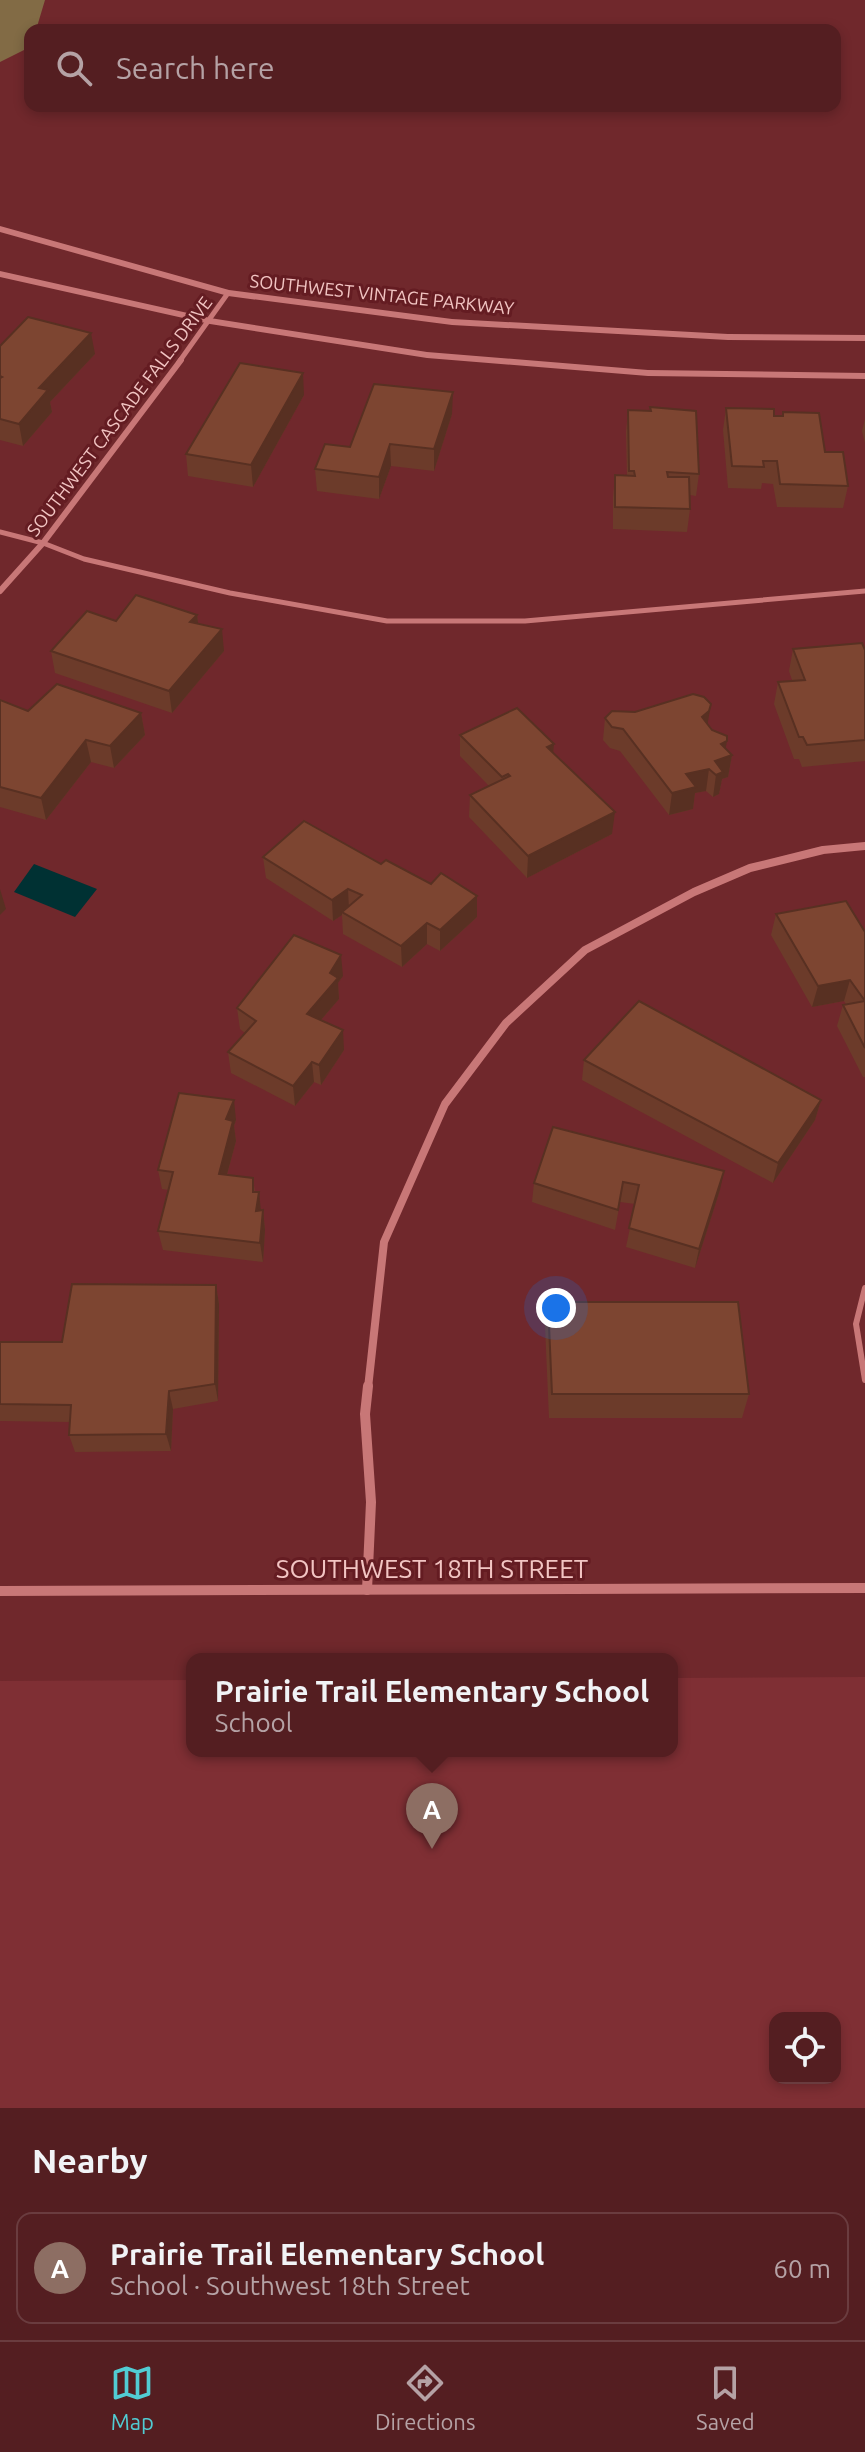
<!DOCTYPE html>
<meta charset="utf-8">
<style>
body{margin:0;font-family:Ubuntu,sans-serif;background:#5d2b2e;color:#f1f3f6}
.controls{position:absolute;right:24px;bottom:24px;display:grid;overflow:hidden;border-radius:16px;box-shadow:0 4px 12px #0003}
.controls button{width:72px;height:72px;display:grid;place-items:center;padding:0;border:0;border-bottom:2px solid #6a3c3f;background:#541e21;color:#f1f3f6;font:40px sans-serif}
.you{position:absolute;left:556px;top:1308px;width:28px;height:28px;margin:-20px;border:6px solid #fff;border-radius:50%;background:#1a73e8;box-shadow:0 0 0 12px #1a73e833}
.badge{display:grid;place-items:center;width:52px;height:52px;border-radius:50%;background:#51ccd3;color:#fff;font-size:26px;font-weight:700}
.pin{position:absolute;translate:-50% -66px;filter:drop-shadow(0 2px 4px #0008)}
.pin::after{content:'';position:absolute;top:42px;width:28px;height:24px;background:inherit;clip-path:polygon(0 0,100% 0,50% 100%)}
.popup{position:absolute;left:186px;top:1653px;width:492px;height:104px;box-sizing:border-box;display:grid;place-content:center;border-radius:16px;background:#541e21;filter:drop-shadow(0 2px 6px #0005);font-size:26px;white-space:nowrap;color:#b5a2a5}
.popup b{font-size:30px;color:#f1f3f6}
.popup::after{content:'';position:absolute;left:50%;top:100%;margin-left:-16px;border:16px solid transparent;border-top-color:#541e21}
.list{margin:0;padding:0;list-style:none}
h2{display:flex;justify-content:space-between;align-items:center;height:104px;margin:0;padding:0 32px;font-size:34px}
h2 small{font-size:26px;font-weight:400;color:#b5a2a5}
.list li{display:grid;grid-template-columns:52px 1fr auto;gap:24px;align-items:center;box-sizing:border-box;height:112px;margin:0 16px 16px;padding:0 16px;border:2px solid #6a3c3f;border-radius:16px}
.list b{display:block;font-size:30px;white-space:nowrap}
.list p{margin:0;font-size:26px;white-space:nowrap;color:#b5a2a5}
.list em{font-size:26px;font-style:normal;color:#b5a2a5}
.icon{flex:none;width:44px;height:44px;fill:none;stroke:currentColor;stroke-width:2;stroke-linecap:round;stroke-linejoin:round}
.map{position:relative;flex:none;width:865px;height:2108px;overflow:hidden}
.search{position:absolute;background:#541e21;box-shadow:0 4px 12px #0003;left:24px;right:24px;top:24px;height:88px;display:flex;align-items:center;gap:20px;box-sizing:border-box;padding:0 28px;border-radius:16px;color:#b5a2a5;font-size:30px}
.sheet{height:232px;background:#541e21}
nav{display:flex;justify-content:space-around;align-items:center;box-sizing:border-box;height:112px;border-top:2px solid #6a3c3f;background:#541e21;font-size:22px;color:#b5a2a5}
nav a{display:grid;justify-items:center;gap:4px}
nav .on{color:#51ccd3}
.map>svg:first-child{display:block}
.built{fill:#7f2f34;fill-rule:evenodd}
.green{fill:#826b45}
.water{fill:#003133}
.lines{fill:none;stroke-linecap:round;stroke-linejoin:round}
.service-far1{stroke:#c87777;stroke-width:5}
.service{stroke:#c87777;stroke-width:6}
.minor-far3{stroke:#c87777;stroke-width:5}
.minor-far2{stroke:#c87777;stroke-width:6}
.minor-far1{stroke:#c87777;stroke-width:8}
.minor{stroke:#c87777;stroke-width:10}
.tertiary{fill:#c87777;fill-rule:evenodd}
.wall{fill:#6c3b2a}
.shaded-wall{fill:#583022}
.building{fill:#7d4531;stroke:#583022;stroke-width:2}
.labels{text-anchor:middle;dominant-baseline:central;stroke-width:6;stroke-linejoin:round;paint-order:stroke}
.far-street-label{font-size:18px;fill:#f2c5c3;stroke:#641c22}
.near-street-label{font-size:26px;fill:#f2c5c3;stroke:#641c22}
</style>
<div class="map">
<svg width="865" height="2108" viewBox="0 0 865 2108">
<rect width="100%" height="100%" fill="#70282c"/>
<!-- built -->
<path class="built" d="M865,1677V2108H0V1681L192,1680V1751H672V1678ZM775,2018H835V2078H775Z"/>
<!-- green -->
<path class="green" d="M0,0H45L36,30H30V47L0,62Z"/>
<!-- water -->
<path class="water" d="M34,864L97,889L75,917L14,892Z"/>
<g class="lines">
<!-- service-far1 -->
<path class="service-far1" d="M0,532L43,543L84,559L230,593L387,621H525L865,591"/>
<!-- service -->
<path class="service" d="M865,1288L856,1324L865,1380"/>
<!-- minor-far3 -->
<path class="minor-far3" d="M179,362L228,293"/>
<!-- minor-far2 -->
<path class="minor-far2" d="M0,591L43,543L181,360"/>
<!-- minor-far1 -->
<path class="minor-far1" d="M368,1388L384,1242L445,1104L506,1023L585,950L694,892L750,868L823,850L865,846"/>
<!-- minor -->
<g class="minor">
<path d="M367,1590L371,1502L365,1414L368,1386"/>
<path d="M0,1591L865,1588"/>
</g>
<!-- tertiary -->
<g class="tertiary">
<path d="M0,226L229,290L452,319L728,334L865,335V341L728,340L452,325L228,296L0,232Z"/>
<path d="M0,271L210,318L427,352L648,370L865,373V379L648,376L427,358L210,324L0,277Z"/>
</g>
</g>
<!-- wall -->
<g class="wall">
<path d="M0,346L95,354L50,402L52,412L23,446L0,440Z"/>
<path d="M304,395L253,487L188,476L186,454Z"/>
<path d="M650,407L699,474L696,496L690,495V509L687,532L613,529V497L615,475L627,476L626,432L628,410L650,411Z"/>
<path d="M726,408L774,416H782L783,412L825,452L848,486L843,508L777,507L773,484L762,483L761,489L728,488L723,430Z"/>
<path d="M452,414L434,471L391,466L379,499L317,491L315,469L350,447Z"/>
<path d="M865,419V443L862,431Z"/>
<path d="M197,615L198,624L224,651L172,713L55,673L51,651L116,621Z"/>
<path d="M793,649L865,650V761L802,767L799,759H794L774,704L778,682L792,680L789,671Z"/>
<path d="M0,700L28,711L141,713L145,735L114,768L91,762L46,820L0,807Z"/>
<path d="M711,704L707,724L712,730L727,741L725,748L732,755L728,777L722,779L719,794L713,797L706,791L695,793L693,809L669,815L620,751L610,748L603,740L605,718L635,712Z"/>
<path d="M460,735L553,753L612,834L527,878L469,817L470,795L489,786L460,756Z"/>
<path d="M263,857L477,917L440,951L427,944L402,967L343,934L342,915L333,921L266,878Z"/>
<path d="M776,914L865,932V1077H863L837,1026L843,1005L846,1004L844,1001L812,1007L771,935Z"/>
<path d="M343,976L338,983L339,999L321,1020L344,1050L321,1085L314,1082L295,1106L231,1073L228,1052L245,1033L240,1029L237,1008Z"/>
<path d="M584,1060L821,1100L815,1120L773,1183L582,1080Z"/>
<path d="M236,1120L234,1126L236,1141L227,1175L253,1178L255,1192L261,1211L263,1210L265,1230L263,1262L163,1250L158,1231L169,1190L162,1189L158,1170Z"/>
<path d="M553,1127L720,1190L695,1268L626,1247L635,1204L620,1202L615,1230L532,1202L534,1183Z"/>
<path d="M216,1285L219,1304L218,1401L173,1409L171,1451L75,1452L69,1435L70,1422L0,1421V1342H62Z"/>
<path d="M548,1302L749,1394L742,1418H549L545,1326Z"/>
</g>
<!-- shaded-wall -->
<g class="shaded-wall">
<path d="M91,333L95,354L50,402L52,412L23,446L19,424L39,388Z"/>
<path d="M303,373L304,395L253,487L251,465Z"/>
<path d="M453,392L452,414L434,471V449Z"/>
<path d="M390,444L391,466L379,499V477Z"/>
<path d="M197,615L200,637L190,622Z"/>
<path d="M222,629L224,651L172,713L169,691Z"/>
<path d="M711,704L706,733L702,717Z"/>
<path d="M141,713L145,735L114,768L110,746Z"/>
<path d="M86,740L91,762L46,820L41,798Z"/>
<path d="M727,741L724,758L732,755L728,777L722,779L719,794L713,797L716,775L715,761L721,744Z"/>
<path d="M554,744L552,765L547,747Z"/>
<path d="M709,769L706,791L695,793L693,809L669,815L672,793L686,774Z"/>
<path d="M615,812L612,834L527,878L528,856Z"/>
<path d="M0,889L6,909L0,915Z"/>
<path d="M348,889L349,910L342,912V915L333,921L332,900Z"/>
<path d="M477,896V917L440,951V930Z"/>
<path d="M427,923V944L402,967L401,946Z"/>
<path d="M341,955L343,976L338,983L339,999L308,1035L307,1014Z"/>
<path d="M850,980L844,1001L812,1007L818,986Z"/>
<path d="M343,1030L344,1050L321,1085L319,1065Z"/>
<path d="M312,1062L314,1082L295,1106L293,1086Z"/>
<path d="M234,1100L236,1120L234,1126L236,1141L222,1193L219,1174L226,1119Z"/>
<path d="M821,1100L815,1120L773,1183L778,1163Z"/>
<path d="M724,1171L720,1190L695,1268L699,1249Z"/>
<path d="M259,1192L261,1211H256Z"/>
<path d="M263,1210L265,1230L263,1262L260,1243Z"/>
<path d="M216,1285L219,1304L218,1401L215,1384Z"/>
<path d="M169,1391L173,1409L171,1451L166,1434Z"/>
</g>
<!-- building -->
<g class="building">
<path d="M28,317L91,333L39,388L48,390L19,424L0,419V378L2,377L0,376V346Z"/>
<path d="M240,363L303,373L251,465L186,454Z"/>
<path d="M374,384L453,392L434,449L390,444L379,477L315,469L325,444L350,447Z"/>
<path d="M650,407L696,411L699,474L667,472L668,477H689L690,509L615,507V475L635,476L634,471H629L628,410L651,411Z"/>
<path d="M726,408L774,409V416H783V412L819,413L825,452H843L848,486L780,484L777,461H763L764,467L732,466Z"/>
<path d="M136,595L197,615L190,622L222,629L169,691L51,651L87,611L116,621Z"/>
<path d="M862,643L865,650V740L807,745L803,737H799L778,682L805,680L793,649Z"/>
<path d="M57,684L141,713L110,746L86,740L41,798L0,787V700L28,711Z"/>
<path d="M693,694L704,697L711,704L709,711L702,717L712,730L727,736V741L721,744L732,755L715,761L723,772L716,775L709,769L686,774L696,787L672,793L623,729L612,727L605,718L612,711L635,712Z"/>
<path d="M517,708L554,744L547,747L615,812L528,856L470,795L510,776L508,774L502,777L460,735Z"/>
<path d="M304,821L381,864L386,860L431,884L441,873L477,896L440,930L427,923L401,946L342,912L362,895L348,889L332,900L263,857Z"/>
<path d="M846,901L865,932V1048L843,1005L865,1001L850,980L818,986L776,914Z"/>
<path d="M294,935L341,955L330,973L338,978L307,1014L343,1030L319,1065L312,1062L293,1086L228,1052L256,1021L237,1008Z"/>
<path d="M639,1001L821,1100L778,1163L584,1060Z"/>
<path d="M179,1093L234,1100L226,1119L233,1121L219,1174L253,1178V1192H259L256,1211L263,1210L260,1243L158,1231L173,1172L158,1170Z"/>
<path d="M553,1127L724,1171L699,1249L629,1228L639,1185L623,1182L618,1210L534,1183Z"/>
<path d="M72,1284L216,1285L215,1384L169,1391L166,1434L69,1435L71,1405L0,1404V1342H62Z"/>
<path d="M548,1302H738L749,1394H552Z"/>
</g>
<g class="labels">
<!-- far-street labels -->
<g class="far-street-label">
<text transform="translate(382 294) rotate(6)">SOUTHWEST VINTAGE PARKWAY</text>
<text transform="translate(119 416) rotate(-53)">SOUTHWEST CASCADE FALLS DRIVE</text>
</g>
<!-- near-street labels -->
<g class="near-street-label">
<text x="432" y="1568">SOUTHWEST 18TH STREET</text>
</g>
</g>
</svg>
<div class="controls">
<button><svg class="icon" aria-label="locate" viewBox="0 0 24 24"><circle cx="12" cy="12" r="6"/><path d="M12 2v4M12 18v4M2 12h4M18 12h4"/></svg></button>
</div>
<div class="you"></div>
<div class="pin badge" style="left:432px;top:1849px;background:#8d6e63">A</div>
<div class="popup"><b>Prairie Trail Elementary School</b>School</div>
<div class="search"><svg class="icon" aria-label="search" viewBox="0 0 24 24"><circle cx="10" cy="10" r="6"/><path d="M15 15l6 6"/></svg>Search here</div>
</div>
<section class="sheet">
<h2>Nearby<small></small></h2>
<ul class="list">
<li><span class="badge" style="background:#8d6e63">A</span><div><b>Prairie Trail Elementary School</b><p>School · Southwest 18th Street</p></div><em>60 m</em></li>
</ul>
</section>
<nav>
<a class="on"><svg class="icon" aria-label="map" viewBox="0 0 24 24"><path d="M3 6l6-2 6 2 6-2v14l-6 2-6-2-6 2zM9 4v14M15 6v14"/></svg>Map</a>
<a><svg class="icon" aria-label="directions" viewBox="0 0 24 24"><path d="M12 3l9 9-9 9-9-9zM9 14v-3h6M13 9l2 2-2 2"/></svg>Directions</a>
<a><svg class="icon" aria-label="saved" viewBox="0 0 24 24"><path d="M7 4h10v16l-5-4-5 4z"/></svg>Saved</a>
</nav>
